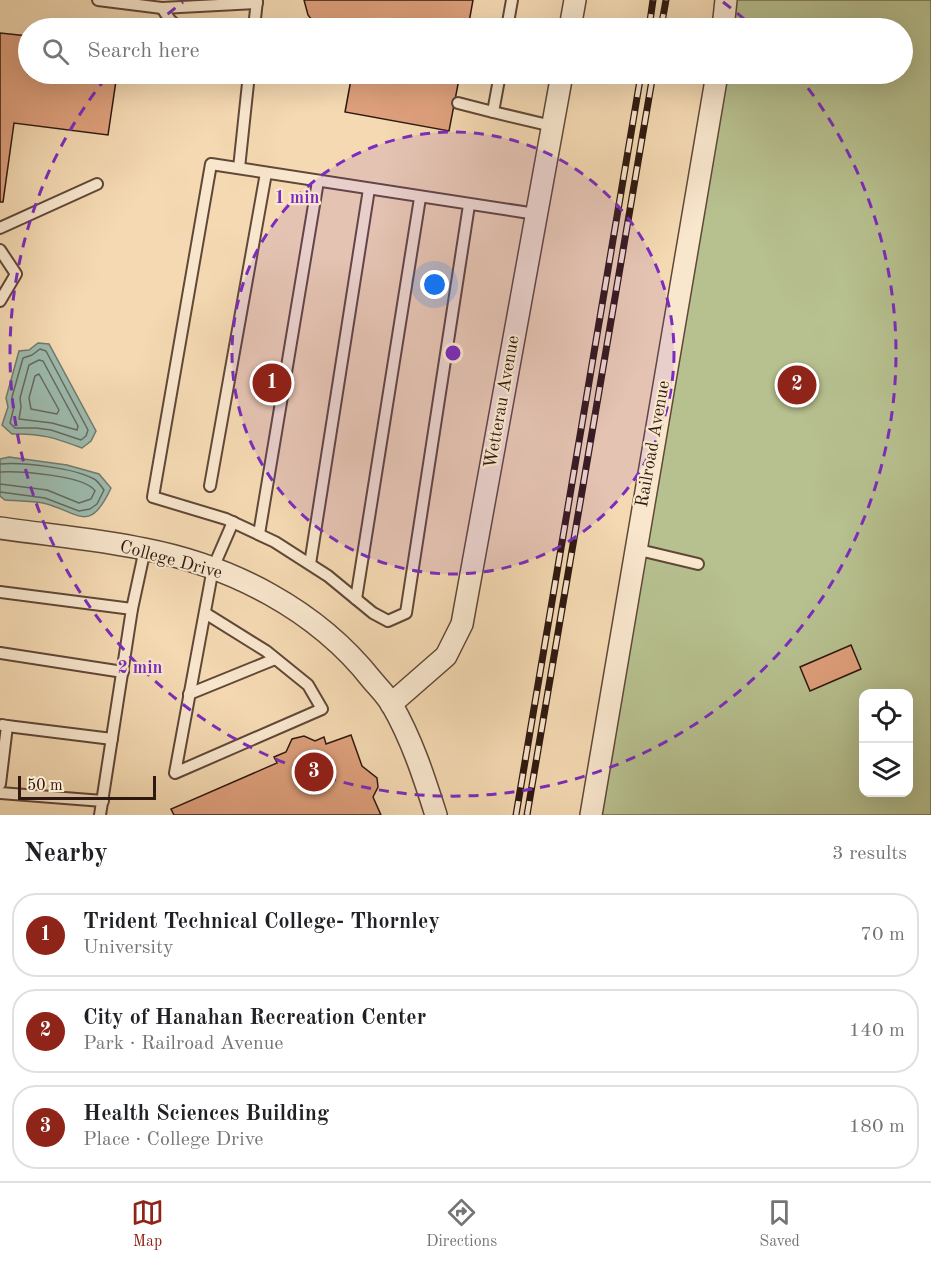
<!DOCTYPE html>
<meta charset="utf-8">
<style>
body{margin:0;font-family:"Old Standard TT",serif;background:#f2f2f2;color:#202124}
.controls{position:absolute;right:18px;bottom:18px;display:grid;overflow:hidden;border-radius:12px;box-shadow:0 6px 24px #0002}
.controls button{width:54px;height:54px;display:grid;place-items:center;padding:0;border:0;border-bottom:2px solid #e0e0e0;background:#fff;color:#202124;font:30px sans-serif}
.scale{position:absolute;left:18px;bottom:15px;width:138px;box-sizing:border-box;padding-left:6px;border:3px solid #2f1810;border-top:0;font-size:16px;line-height:21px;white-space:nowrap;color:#2f1810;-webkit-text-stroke:4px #f8e6cd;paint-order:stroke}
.you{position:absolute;left:435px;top:285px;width:21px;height:21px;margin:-15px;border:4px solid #fff;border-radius:50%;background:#1a73e8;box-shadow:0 0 0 9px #1a73e833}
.badge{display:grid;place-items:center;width:39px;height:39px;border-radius:50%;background:#8f2418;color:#fff;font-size:20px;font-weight:700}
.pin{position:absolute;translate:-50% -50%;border:3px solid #fff;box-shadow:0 2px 6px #0006}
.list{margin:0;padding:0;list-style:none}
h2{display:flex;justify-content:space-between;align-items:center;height:78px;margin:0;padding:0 24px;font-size:26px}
h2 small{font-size:20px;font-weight:400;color:#757577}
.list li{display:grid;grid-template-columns:39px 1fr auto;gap:18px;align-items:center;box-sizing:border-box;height:84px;margin:0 12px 12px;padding:0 12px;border:2px solid #e0e0e0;border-radius:24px}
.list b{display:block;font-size:22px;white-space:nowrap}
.list p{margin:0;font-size:20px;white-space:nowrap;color:#757577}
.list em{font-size:20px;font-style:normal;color:#757577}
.icon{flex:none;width:33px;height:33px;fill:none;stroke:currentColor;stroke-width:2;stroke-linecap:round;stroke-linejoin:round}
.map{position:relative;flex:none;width:931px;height:815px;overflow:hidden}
.search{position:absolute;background:#fff;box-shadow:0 6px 24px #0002;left:18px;right:18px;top:18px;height:66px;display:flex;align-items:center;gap:15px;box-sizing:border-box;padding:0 21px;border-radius:33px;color:#757577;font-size:22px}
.sheet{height:366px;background:#fff}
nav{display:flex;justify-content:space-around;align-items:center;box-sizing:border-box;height:84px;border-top:2px solid #e0e0e0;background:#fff;font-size:16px;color:#757577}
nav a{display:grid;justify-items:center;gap:3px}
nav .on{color:#8f2418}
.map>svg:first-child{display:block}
.green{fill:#b7c08f;stroke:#736c50;stroke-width:1.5;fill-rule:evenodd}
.water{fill:#9cbaad;stroke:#70796e;stroke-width:1.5}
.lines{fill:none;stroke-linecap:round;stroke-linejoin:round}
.shore{stroke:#66695e;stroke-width:1.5}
.building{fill:#dea07c;stroke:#2f1810;stroke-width:1.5}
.service-casing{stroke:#604838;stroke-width:14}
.minor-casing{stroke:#604838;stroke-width:24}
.service{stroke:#f8e6cd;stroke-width:10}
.minor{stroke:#f8e6cd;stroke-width:21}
.rail-casing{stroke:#2f1810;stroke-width:7}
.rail{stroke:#f8e6cd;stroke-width:4.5;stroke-dasharray:14;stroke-linecap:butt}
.ring{fill:none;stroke:#7b2cbf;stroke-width:3;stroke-dasharray:10 8}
.labels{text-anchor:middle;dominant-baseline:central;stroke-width:4.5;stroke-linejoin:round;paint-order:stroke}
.street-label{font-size:18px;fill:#2f1810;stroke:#f8e6cd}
.centre{fill:#7b2cbf;stroke:#f8e6cd;stroke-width:3}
.ring-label{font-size:18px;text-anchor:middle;font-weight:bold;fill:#7b2cbf;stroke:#f8e6cd;stroke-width:4.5;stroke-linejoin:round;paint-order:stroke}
</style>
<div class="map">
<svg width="931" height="815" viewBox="0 0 931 815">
<rect width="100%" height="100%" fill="#f4d9b2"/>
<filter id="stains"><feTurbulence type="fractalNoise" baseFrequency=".00333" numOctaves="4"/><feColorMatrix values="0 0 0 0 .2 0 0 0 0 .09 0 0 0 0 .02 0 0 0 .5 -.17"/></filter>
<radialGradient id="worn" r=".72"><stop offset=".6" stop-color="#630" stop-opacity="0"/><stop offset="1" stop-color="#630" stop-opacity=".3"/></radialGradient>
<!-- green -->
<path class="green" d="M726,0H931V815H591L717,74H902V28H723ZM864,694H908V792H864Z"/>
<!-- water -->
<g class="water">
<path d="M38,343L49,344L96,431L91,441L82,448C55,438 41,433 12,434L2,425L8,407L6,398L19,351L29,350Z"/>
<path d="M9,457L67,465L99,474L111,488C89,536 78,511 43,503C31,501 17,501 5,500L0,496V459Z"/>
</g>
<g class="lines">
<!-- shore -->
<g class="shore">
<path d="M40,349L46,351L88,430L86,436L81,440L51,430L36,428H15L10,423L14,407L12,397L23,358L32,355Z"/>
<path d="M39,360L43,361L78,426L77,430L52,423L19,419L21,407L20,398L29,365Z"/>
<path d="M39,374L59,410L57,414L31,409L29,398L35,376Z"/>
<path d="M0,464C23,462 74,468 94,479C98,481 101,486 104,490L97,504L90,509L79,511L45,498L0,492"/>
<path d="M0,472C18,471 85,475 95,491L91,499L79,503L47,490L0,484"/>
</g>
</g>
<!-- building -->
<g class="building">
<path d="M304,0H473L468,28H318L308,15Z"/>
<path d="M0,33L28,36V74H117L108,135L14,123L3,202H0Z"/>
<path d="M352,74H460L449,131L345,112Z"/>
<path d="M851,645L861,669L810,691L800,667Z"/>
<path d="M351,735L362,766L377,778L378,787L373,797L381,815H174L171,809L277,763L274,757L286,752L292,739L304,736L315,741L324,737L326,744Z"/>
</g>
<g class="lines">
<defs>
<g id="service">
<path d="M98,0L162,8L257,3"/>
<path d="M162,8L170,20L179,28"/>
<path d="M254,28L257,0"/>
<path d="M507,28L512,0"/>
<path d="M500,74L493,112L552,126"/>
<path d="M458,103L493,112"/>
<path d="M239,168L249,74"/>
<path d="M469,205L406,613L388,621L373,613L328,576L275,542L226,519L153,497L211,164L536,214"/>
<path d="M0,228L97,184"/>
<path d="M0,250L16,274L0,301"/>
<path d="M210,486L266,173"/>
<path d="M259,534L318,181"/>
<path d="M635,549L698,564"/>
<path d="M310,564L369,189"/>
<path d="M0,592L132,609L100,815"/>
<path d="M356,599L420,198"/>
<path d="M132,609L145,549"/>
<path d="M205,613L266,651L308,685L322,709L175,773L213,568L233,522"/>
<path d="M0,653L123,672"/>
<path d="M189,694L275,659"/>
<path d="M7,726L112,739"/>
<path d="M0,784L7,726L2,725"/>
<path d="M0,793L103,801"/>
</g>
<g id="minor">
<path d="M570,28L575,0"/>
<path d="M723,28L726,0"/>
<path d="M0,528C48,535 97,539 144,549C232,566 317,610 372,680C379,688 387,696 392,705C412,740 424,777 436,815"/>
<path d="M391,704L446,656L462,624L562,74"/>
<path d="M591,815L717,74"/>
</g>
</defs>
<!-- service casing -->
<use href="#service" class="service-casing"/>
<!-- minor casing -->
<use href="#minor" class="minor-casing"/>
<!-- service -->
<use href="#service" class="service"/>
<!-- minor -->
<use href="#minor" class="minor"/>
<defs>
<g id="rail">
<path d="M649,28L653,0"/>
<path d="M661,28L666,0"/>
<path d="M516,815L641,74"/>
<path d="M527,815L653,74"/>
</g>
</defs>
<!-- rail casing -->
<use href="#rail" class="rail-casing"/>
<!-- rail -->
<use href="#rail" class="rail"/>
</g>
<!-- distance rings -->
<circle cx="453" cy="353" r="221" fill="#7b2cbf" fill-opacity=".12"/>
<g class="ring">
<circle cx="453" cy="353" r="221"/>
<path d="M154 26A443 443 0 0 1 183 2M723 2A443 443 0 0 1 752 26M797 74A443 443 0 1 1 109 74"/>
</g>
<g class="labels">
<!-- street labels -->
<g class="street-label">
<text transform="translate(502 402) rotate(-80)">Wetterau Avenue</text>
<text transform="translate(653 444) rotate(-80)">Railroad Avenue</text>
<text transform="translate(171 560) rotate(15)">College Drive</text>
</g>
</g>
<circle cx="453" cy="353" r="9" class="centre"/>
<g class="ring-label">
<text x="297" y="203">1 min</text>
<text x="140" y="673">2 min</text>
</g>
<rect width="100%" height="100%" filter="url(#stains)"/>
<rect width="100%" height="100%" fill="url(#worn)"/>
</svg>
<div class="controls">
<button><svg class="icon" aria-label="locate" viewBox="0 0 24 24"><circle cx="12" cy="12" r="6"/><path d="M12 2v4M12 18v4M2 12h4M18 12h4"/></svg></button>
<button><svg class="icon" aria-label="layers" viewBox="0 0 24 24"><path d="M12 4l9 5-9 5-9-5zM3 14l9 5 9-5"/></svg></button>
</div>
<div class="scale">50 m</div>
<div class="you"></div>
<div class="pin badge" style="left:272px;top:383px">1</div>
<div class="pin badge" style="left:797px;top:385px">2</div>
<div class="pin badge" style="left:314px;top:772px">3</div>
<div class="search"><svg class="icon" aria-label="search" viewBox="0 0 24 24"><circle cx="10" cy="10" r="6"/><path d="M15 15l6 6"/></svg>Search here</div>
</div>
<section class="sheet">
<h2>Nearby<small>3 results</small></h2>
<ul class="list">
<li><span class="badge">1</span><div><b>Trident Technical College- Thornley</b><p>University</p></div><em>70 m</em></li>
<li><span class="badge">2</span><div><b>City of Hanahan Recreation Center</b><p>Park · Railroad Avenue</p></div><em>140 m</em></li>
<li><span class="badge">3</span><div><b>Health Sciences Building</b><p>Place · College Drive</p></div><em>180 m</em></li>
</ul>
</section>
<nav>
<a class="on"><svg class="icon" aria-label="map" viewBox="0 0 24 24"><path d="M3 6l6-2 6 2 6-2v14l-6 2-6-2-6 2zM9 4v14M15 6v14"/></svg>Map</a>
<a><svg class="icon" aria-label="directions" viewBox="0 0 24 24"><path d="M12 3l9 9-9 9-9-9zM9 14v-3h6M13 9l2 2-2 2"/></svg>Directions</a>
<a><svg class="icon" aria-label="saved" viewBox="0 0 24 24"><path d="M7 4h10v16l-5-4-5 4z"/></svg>Saved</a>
</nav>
